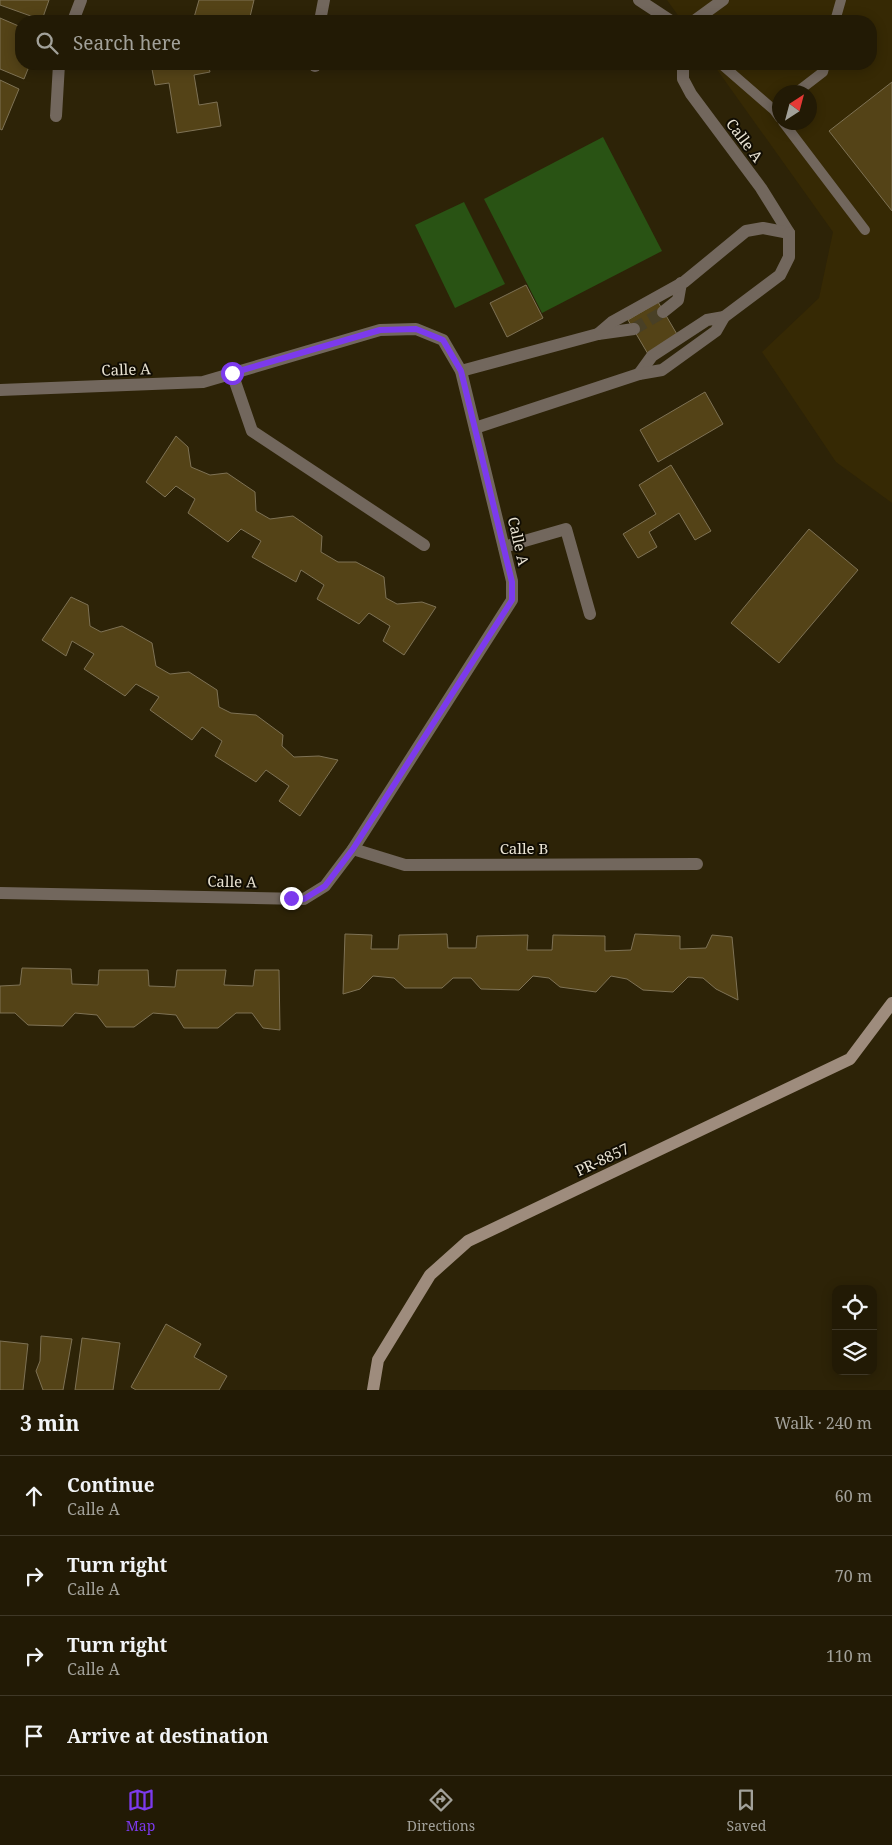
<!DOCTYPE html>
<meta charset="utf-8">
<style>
body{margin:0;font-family:"Noto Serif",serif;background:#2e2713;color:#f1f3f6}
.controls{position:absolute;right:15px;bottom:15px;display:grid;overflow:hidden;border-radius:10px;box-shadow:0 2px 12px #0003}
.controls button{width:45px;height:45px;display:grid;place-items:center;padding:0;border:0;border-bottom:1px solid #3f3827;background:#221a05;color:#f1f3f6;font:25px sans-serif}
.compass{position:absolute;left:772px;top:85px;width:45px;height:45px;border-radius:50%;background:#221a05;box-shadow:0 2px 12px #0003;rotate:36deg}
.stop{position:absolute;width:15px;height:15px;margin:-11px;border:4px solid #7c3aed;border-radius:50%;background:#fff}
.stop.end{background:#7c3aed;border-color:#fff;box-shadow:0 1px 5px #0008}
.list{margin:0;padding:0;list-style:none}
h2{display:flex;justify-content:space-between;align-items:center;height:65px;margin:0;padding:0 20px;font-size:21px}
h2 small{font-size:16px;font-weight:400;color:#a2a19a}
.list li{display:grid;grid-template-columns:32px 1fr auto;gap:15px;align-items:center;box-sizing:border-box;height:80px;padding:0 20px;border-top:1px solid #3f3827}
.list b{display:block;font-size:19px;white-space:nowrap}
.list p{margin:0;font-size:16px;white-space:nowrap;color:#a2a19a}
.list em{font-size:16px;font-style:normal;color:#a2a19a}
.icon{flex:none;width:28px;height:28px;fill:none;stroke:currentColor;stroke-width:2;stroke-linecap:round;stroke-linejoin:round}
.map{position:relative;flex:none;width:892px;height:1390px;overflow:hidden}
.search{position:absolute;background:#221a05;box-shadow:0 2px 12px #0003;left:15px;right:15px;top:15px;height:55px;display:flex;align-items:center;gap:12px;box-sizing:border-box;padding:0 18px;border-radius:20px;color:#a2a19a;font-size:19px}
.sheet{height:385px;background:#221a05}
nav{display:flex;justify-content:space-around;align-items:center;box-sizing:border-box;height:70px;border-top:1px solid #3f3827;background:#221a05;font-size:14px;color:#a2a19a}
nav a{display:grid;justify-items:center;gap:2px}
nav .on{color:#7c3aed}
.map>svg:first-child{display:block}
.built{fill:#362904;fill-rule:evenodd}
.green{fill:#295314}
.building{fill:#544317;stroke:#7e7255}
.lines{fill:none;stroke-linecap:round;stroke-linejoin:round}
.street-tunnel{stroke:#494026;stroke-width:12;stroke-dasharray:12 6;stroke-linecap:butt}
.lane{stroke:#72675d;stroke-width:10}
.street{stroke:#72675d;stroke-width:12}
.secondary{stroke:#9e8c7d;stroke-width:12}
.route{stroke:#7c3aed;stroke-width:6}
.labels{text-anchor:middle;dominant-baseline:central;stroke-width:4;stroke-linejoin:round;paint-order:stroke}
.street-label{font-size:15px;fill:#e9e3d3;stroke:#110d03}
</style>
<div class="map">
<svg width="892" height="1390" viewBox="0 0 892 1390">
<rect width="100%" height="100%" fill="#2d2307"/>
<!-- built -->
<path class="built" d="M667,0H892V503L836,462L762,352L819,298L833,232L713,64H871V21H682ZM780,92H810V122H780Z"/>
<!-- green -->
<g class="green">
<path d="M603,137L662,251L542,313L484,199Z"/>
<path d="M464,202L505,284L455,308L415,225Z"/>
</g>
<!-- building -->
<g class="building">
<path d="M0,0H49L42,20L0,5Z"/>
<path d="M199,0H254L249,21H193Z"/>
<path d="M0,18L21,27V64H30L24,79L0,69Z"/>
<path d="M151,64H208L210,72L194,75L199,105L217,102L221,126L177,133L169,83L155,85Z"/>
<path d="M0,80L19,89L2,130L0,129Z"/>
<path d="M892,82V211L829,131Z"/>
<path d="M526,285L543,318L507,337L490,303Z"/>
<path d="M658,302L678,336L648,354L628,320Z"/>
<path d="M705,392L723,424L658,462L640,430Z"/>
<path d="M176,436L188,447L191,467L210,475L227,473L255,492L256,511L270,519L293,516L322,536L321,552L338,562H356L384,577L386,598L397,604L422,602L436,607L404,655L383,641L390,626L369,613L359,624L317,599L324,585L301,570L296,582L252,557L261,541L241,529L228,542L188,513L195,499L176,486L165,497L146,482Z"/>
<path d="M671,465L711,531L695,540L679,513L649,532L657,547L638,558L623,534L656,514L639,485Z"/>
<path d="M809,529L858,570L779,663L731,623Z"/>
<path d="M71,597L88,605L90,626L101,632L122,626L152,643L156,666L170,674L189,672L217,690L219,707L231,713L256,715L283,735L282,746L294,757L319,756L338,760L300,816L279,801L289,786L266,770L256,782L215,756L222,741L202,727L192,740L150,710L159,697L136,684L125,696L84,669L94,654L72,641L66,656L42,640Z"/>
<path d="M345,934L372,935L371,949H398L399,935L447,934L448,948H476L477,936L528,935L527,950H552L553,935L605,936V951L631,950L635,934L680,936V949L706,948L712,935L732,937L738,1000L716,989L703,978L688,977L673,992L643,990L627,979L611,976L596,992L560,987L549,978L533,976L519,990L481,989L471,978H453L442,988H405L394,978L373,976L360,989L343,994Z"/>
<path d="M22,968L71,969L72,984L98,985L99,970H148L149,986L175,987L177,970H226L224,985L253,986L255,970H279L280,1030L263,1028L252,1013H236L218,1028H184L176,1015L153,1013L134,1027H106L97,1015L75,1013L63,1026L28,1025L15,1013H0V986L20,985Z"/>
<path d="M166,1324L201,1344L194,1357L227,1376L219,1390H136L131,1387Z"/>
<path d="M41,1336L72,1339L63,1390H43L36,1371L40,1361Z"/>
<path d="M82,1338L120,1343L113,1390H75Z"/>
<path d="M0,1341L28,1344L23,1390H0Z"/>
</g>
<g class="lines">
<!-- street-tunnel -->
<path class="street-tunnel" d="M634,329L663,312"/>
<!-- lane -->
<g class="lane">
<path d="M835,21L841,0"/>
<path d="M721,64L774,110L780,118"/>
<path d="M797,92L823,72L825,64"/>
<path d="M783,122L865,230"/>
</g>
<!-- street -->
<g class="street">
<path d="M639,0L671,21"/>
<path d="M73,21L81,0"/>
<path d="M320,21L324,0"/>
<path d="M694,21L723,0"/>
<path d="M683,64V79L691,94L761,188L789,233"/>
<path d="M315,66V64"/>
<path d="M56,116L59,64"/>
<path d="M663,312L678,300L681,283"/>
<path d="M598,334L634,329"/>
<path d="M461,371L598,334L612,322L684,282L746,231L763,228L789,233"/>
<path d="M232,373L252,431L424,545"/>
<path d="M639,374L652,356L707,320L724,317"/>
<path d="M0,390L203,382L380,330L416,329L443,340L461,371L512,581V600L353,849L325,886L304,899L0,893"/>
<path d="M475,428L639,374L662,370L716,331L724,317L780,275L789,257V233"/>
<path d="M504,547L566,529L590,614"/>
<path d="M353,849L405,865L697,864"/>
</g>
<!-- secondary -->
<path class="secondary" d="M373,1390L378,1360L430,1275L468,1241L850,1059L892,1003"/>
</g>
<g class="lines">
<!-- route -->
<path class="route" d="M232,373L380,330L416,329L443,340L461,371L512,582V600L353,849L325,886L304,899L291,898"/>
</g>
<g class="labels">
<!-- street labels -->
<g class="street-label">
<text transform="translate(745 140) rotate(53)">Calle A</text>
<text transform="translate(126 369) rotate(-2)">Calle A</text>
<text transform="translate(519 541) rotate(77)">Calle A</text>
<text x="524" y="848">Calle B</text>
<text transform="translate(232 881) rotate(1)">Calle A</text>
<text transform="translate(602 1159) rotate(-25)">PR-8857</text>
</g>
</g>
</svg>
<div class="controls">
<button><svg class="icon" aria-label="locate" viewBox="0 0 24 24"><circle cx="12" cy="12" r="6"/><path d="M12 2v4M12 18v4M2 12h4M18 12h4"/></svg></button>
<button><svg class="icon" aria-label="layers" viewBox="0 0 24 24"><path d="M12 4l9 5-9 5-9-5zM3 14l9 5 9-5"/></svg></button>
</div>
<svg class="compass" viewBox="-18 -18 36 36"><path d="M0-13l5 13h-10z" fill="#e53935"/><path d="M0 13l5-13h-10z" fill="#a2a19a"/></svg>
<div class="stop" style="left:232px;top:373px"></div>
<div class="stop end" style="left:291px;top:898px"></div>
<div class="search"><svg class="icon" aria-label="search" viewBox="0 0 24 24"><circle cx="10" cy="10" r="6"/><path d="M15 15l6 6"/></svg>Search here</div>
</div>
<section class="sheet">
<h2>3 min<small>Walk · 240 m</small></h2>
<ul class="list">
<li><svg class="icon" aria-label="ahead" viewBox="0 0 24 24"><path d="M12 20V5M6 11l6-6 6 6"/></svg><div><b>Continue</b><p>Calle A</p></div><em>60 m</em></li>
<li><svg class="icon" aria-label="right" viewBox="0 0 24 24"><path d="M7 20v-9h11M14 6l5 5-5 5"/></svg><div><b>Turn right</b><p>Calle A</p></div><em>70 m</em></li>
<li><svg class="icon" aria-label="right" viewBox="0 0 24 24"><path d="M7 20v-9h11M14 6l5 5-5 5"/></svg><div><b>Turn right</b><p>Calle A</p></div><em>110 m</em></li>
<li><svg class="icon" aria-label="arrive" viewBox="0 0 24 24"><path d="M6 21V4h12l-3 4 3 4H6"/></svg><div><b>Arrive at destination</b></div></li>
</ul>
</section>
<nav>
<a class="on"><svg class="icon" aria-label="map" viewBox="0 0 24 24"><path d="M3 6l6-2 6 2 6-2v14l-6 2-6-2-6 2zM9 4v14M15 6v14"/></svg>Map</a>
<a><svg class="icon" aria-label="directions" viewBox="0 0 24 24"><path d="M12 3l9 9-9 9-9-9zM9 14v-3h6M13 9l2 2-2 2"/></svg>Directions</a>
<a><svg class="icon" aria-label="saved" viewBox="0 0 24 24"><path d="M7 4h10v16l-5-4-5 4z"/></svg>Saved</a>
</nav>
